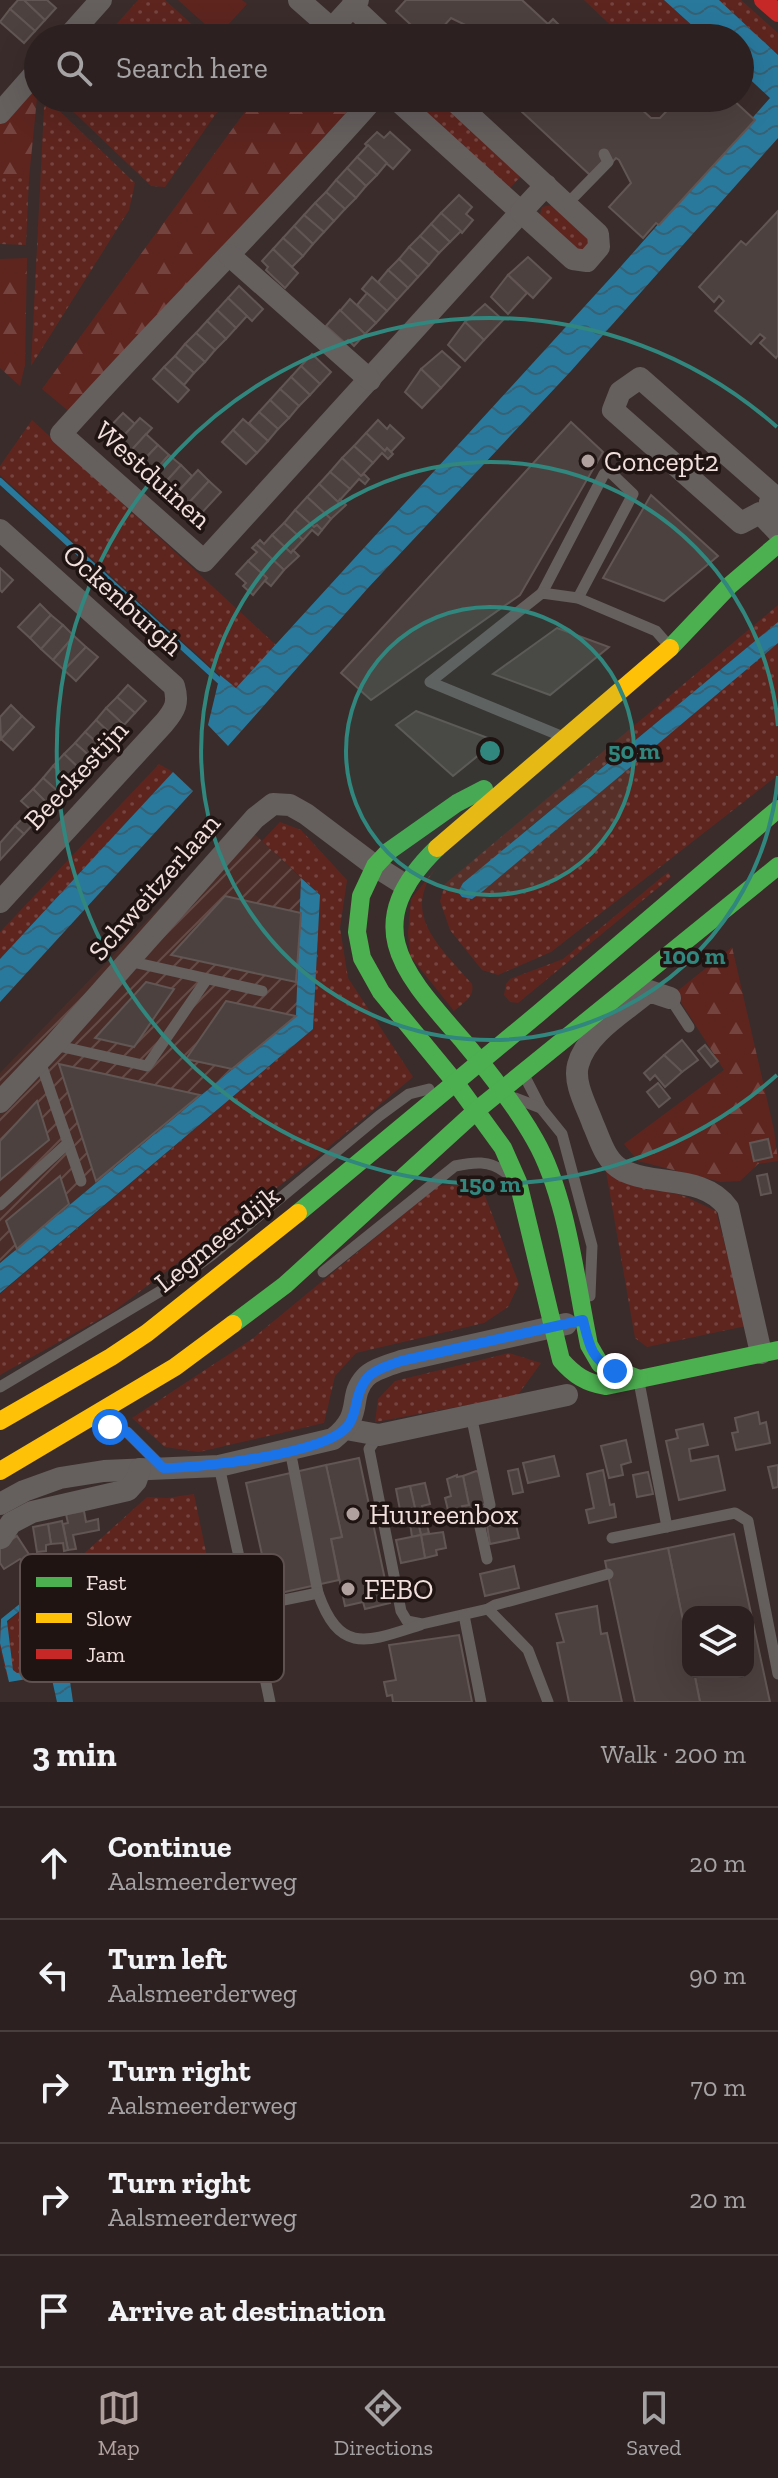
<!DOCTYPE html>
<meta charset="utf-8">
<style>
body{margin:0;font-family:"Zilla Slab",serif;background:#382e2d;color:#f1f3f6}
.controls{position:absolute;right:24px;bottom:24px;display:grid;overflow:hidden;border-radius:16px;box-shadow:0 8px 32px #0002}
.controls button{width:72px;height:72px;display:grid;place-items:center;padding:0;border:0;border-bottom:2px solid #483e3e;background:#2c2120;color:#f1f3f6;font:40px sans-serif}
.stop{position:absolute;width:24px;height:24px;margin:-18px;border:6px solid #1a73e8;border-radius:50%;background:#fff}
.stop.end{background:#1a73e8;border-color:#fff;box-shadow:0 2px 8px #0008}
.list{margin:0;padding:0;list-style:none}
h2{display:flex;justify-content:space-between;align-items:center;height:104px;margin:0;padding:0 32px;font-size:34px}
h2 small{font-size:26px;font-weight:400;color:#a6a3a5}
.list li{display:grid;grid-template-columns:52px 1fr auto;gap:24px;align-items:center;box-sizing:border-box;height:112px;padding:0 32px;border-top:2px solid #483e3e}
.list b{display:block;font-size:30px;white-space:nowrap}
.list p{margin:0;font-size:26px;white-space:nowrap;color:#a6a3a5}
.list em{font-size:26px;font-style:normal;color:#a6a3a5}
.icon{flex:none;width:44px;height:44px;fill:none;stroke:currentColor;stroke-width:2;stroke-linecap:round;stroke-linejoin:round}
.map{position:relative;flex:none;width:778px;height:1702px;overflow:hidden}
.search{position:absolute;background:#2c2120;box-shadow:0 8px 32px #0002;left:24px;right:24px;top:24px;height:88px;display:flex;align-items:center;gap:20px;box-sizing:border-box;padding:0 28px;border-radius:44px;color:#a6a3a5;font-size:30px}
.sheet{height:664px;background:#2c2120}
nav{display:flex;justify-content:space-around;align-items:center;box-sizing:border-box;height:112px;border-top:2px solid #483e3e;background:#2c2120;font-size:22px;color:#a6a3a5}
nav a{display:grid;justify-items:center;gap:4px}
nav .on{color:#b0a09e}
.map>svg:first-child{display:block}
.industrial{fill:url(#industrial-furrows)}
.green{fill:url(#green-dots)}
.forest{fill:url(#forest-firs)}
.pitch{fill:#5e251f}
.water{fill:url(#water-waves)}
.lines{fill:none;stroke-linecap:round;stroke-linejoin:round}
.stream{stroke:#29799d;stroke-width:6}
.building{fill:#4d413f;stroke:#625654;stroke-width:2}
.lane{stroke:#655f5e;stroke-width:11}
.street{stroke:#655f5e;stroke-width:22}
.fast{stroke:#4caf50;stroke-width:18}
.slow{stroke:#ffc107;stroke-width:18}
.jam{stroke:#c62828;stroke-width:18}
.route{stroke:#1a73e8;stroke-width:10}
.ring{fill:none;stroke:#31867e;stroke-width:4}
.poi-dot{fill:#b0a09e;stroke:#1f1412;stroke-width:3}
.labels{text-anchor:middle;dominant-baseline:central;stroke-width:7;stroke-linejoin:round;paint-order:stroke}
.poi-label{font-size:28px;fill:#f0dfdc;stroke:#1f1412;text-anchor:start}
.street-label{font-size:28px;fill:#f0dfdc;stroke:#1f1412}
.key{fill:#1f1412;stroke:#5e514f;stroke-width:2}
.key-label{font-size:22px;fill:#f0dfdc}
.centre{fill:#31867e;stroke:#1f1412;stroke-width:4}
.ring-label{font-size:24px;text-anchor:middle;font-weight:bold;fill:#31867e;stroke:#1f1412;stroke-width:7;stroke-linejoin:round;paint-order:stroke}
</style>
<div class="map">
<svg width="778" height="1702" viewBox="0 0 778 1702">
<defs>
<pattern id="industrial-furrows" width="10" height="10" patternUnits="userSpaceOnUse" patternTransform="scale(2)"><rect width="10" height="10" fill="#4a2d28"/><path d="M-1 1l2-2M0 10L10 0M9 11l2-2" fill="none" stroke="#644b47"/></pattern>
<pattern id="green-dots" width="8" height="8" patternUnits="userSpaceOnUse" patternTransform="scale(2)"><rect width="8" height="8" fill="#5e251f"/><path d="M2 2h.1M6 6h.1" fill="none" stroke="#75443f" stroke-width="1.8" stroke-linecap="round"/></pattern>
<pattern id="forest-firs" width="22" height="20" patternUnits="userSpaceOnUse" patternTransform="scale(2)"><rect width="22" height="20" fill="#5e251f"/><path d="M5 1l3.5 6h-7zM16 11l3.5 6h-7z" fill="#75443f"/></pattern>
<pattern id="water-waves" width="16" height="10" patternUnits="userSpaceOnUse" patternTransform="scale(2)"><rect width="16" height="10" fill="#29799d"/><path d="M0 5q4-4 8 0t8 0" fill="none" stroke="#376174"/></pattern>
</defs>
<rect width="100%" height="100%" fill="#3a2c2a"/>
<!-- industrial -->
<path class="industrial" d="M242,822L301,878L300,983L296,1016L0,1263V1073Z"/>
<!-- green -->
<g class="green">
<path d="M138,0H165L207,38H104Z"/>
<path d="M584,0H664L706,38L683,36L681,38H624Z"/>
<path d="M719,0H741L778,33V55Z"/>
<path d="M59,98H227L165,187L151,186Z"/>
<path d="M404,98H438L522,175L506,192Z"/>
<path d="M48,100L135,183L129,210L31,366L44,108Z"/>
<path d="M0,177L29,178L26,245L0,244Z"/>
<path d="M552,205L588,238L587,247L578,252L540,215L542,207Z"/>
<path d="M32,420L276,645L235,689L0,475V466Z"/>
<path d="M778,605V622L520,835L652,747L778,642V775L551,952L498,975L482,970L450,930L440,901L445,884Z"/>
<path d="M159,764L173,772L0,959V932Z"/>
<path d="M280,822L301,830L347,880L340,928L348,978L413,1077L312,1161L114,1311L0,1375V1294L313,1029L320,895L262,841Z"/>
<path d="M436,868C400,916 442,948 472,984C475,997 463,1003 454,1011L410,956L408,933L411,899Z"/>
<path d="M668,872L671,877L518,1003L510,1002L504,995L506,984L510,979L563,959Z"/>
<path d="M606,1171L626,1181L684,1196L716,1211L746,1326L647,1347L635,1338Z"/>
<path d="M480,1183L519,1284L508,1307L484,1323L356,1353L335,1376L324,1423L199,1452L165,1447L132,1418L252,1339L438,1186Z"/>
<path d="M509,1353L541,1363L517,1396L375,1422L378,1399L395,1381Z"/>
<path d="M194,1494L213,1586L160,1596L152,1559L86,1573L101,1665L8,1680L0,1649V1629L147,1497L167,1498Z"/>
</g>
<!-- forest -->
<g class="forest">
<path d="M33,86L37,98L29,178L0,177V124Z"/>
<path d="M255,98H349L355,103L72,414L42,389Z"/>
<path d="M27,258L25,365L20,386L0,368V259Z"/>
<path d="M732,947L774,1130L778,1161L758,1164L740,1181L721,1182L638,1161L624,1144L724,1070L675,993Z"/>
</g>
<!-- pitch -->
<path class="pitch" d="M178,0H242L247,4L218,36Z"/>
<!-- water -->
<g class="water">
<path d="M664,0H719L778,55V138L571,371L368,588L228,746L208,725L220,675L236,688L615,273L770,98L740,70V38H706Z"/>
<path d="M778,622V643L483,891L472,899L462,897L458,892L463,883Z"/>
<path d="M173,772L193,791L0,1002V959Z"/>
<path d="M301,878L320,895L313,1029L0,1293V1263L296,1016Z"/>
<path d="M47,1582L51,1586L7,1621L13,1670L17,1673L243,1632L245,1638L69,1674L73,1702H57L51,1675L9,1682L0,1643L1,1619Z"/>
</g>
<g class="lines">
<!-- stream -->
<path class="stream" d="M0,481L224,685"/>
</g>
<!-- building -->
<g class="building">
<path d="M18,0H24L45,20L35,31L10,9Z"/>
<path d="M24,0H47L56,8L45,20Z"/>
<path d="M406,0H522L548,24L553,19L572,38H471L478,31L451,18L433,38H425L396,11Z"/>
<path d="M10,9L35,31L24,43L0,22Z"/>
<path d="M507,98H629L651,118H660L679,98H731L755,120L659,225L656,223L643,238L609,207L631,183L619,160L616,158L606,169L590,175Z"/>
<path d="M377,132L384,138L390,132L410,150L393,169L365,144Z"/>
<path d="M368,145L387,163L377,175L357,157Z"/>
<path d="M357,157L377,175L366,186L347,168Z"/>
<path d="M347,168L366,186L356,198L336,180Z"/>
<path d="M336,180L356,198L345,209L326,192Z"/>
<path d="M326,192L345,209L334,221L315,203Z"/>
<path d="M459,195L472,207L466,214L473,220L462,233L441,213Z"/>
<path d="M315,203L334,221L324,232L304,215Z"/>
<path d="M778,211V355L776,358L760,343L765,338L760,334L751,344L715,311L724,301L719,296L714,302L699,287L741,241L746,245Z"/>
<path d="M441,213L461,231L450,242L431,224Z"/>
<path d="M304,215L324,232L313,244L294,226Z"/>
<path d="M431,224L450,242L439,253L420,236Z"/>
<path d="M294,226L313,244L303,256L283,238Z"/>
<path d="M420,236L439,253L429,265L409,247Z"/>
<path d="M283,238L303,256L292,267L273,249Z"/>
<path d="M409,247L429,265L418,277L399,259Z"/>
<path d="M273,249L298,273L285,288L266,270L268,267L262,261Z"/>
<path d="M528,257L551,278L533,298L508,275Z"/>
<path d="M399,259L418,277L408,288L388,270Z"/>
<path d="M388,270L408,288L397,300L378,282Z"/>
<path d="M508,275L527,293L508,314L491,297Z"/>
<path d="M372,277L397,300L387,311L362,289Z"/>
<path d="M239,286L263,309L252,321L228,298Z"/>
<path d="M367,293L387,311L376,323L357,305Z"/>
<path d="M228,298L247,316L236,328L217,310Z"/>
<path d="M350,299L376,323L365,334L340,311Z"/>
<path d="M485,304L503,320L484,340L465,322Z"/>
<path d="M217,310L236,328L226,339L207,321Z"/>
<path d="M340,310L365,334L354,346L348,340L345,343L326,326Z"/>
<path d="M207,321L226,339L215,350L196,333Z"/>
<path d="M465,322L484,340L465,361L448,345Z"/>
<path d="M196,333L215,350L205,362L185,344Z"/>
<path d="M185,344L205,362L194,373L175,356Z"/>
<path d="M442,351L460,367L441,388L421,369Z"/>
<path d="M312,354L331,372L320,384L301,366Z"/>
<path d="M175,356L194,373L184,385L164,367Z"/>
<path d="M301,366L320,384L310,395L291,377Z"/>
<path d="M164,367L189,390L178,402L153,379Z"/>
<path d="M421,369L441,388L422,408L405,392Z"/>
<path d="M291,377L310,395L299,406L280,389Z"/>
<path d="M280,389L299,406L289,418L270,400Z"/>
<path d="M270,400L289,418L278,429L259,412Z"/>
<path d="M259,412L278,429L268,441L249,423Z"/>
<path d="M123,413L135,424L117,443L105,432Z"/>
<path d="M140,418L152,428L129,453L117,443Z"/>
<path d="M243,419L268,441L257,453L233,430Z"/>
<path d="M378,420L387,429L390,425L404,438L391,452L387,448L385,451L366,433Z"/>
<path d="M571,422L603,452L520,595L371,700L341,673Z"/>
<path d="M233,430L257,453L246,464L222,442Z"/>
<path d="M366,433L385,451L387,448L393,454L388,459L382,453L373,463L354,446Z"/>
<path d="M146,434L158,445L140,464L129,453Z"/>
<path d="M158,445L169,455L152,474L140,464Z"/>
<path d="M354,446L373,463L361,476L342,458Z"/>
<path d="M169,455L181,465L163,485L152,474Z"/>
<path d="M342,458L361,476L364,474L369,479L365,484L359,479L350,489L330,472Z"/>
<path d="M181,465L192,476L175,495L163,485Z"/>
<path d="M198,470L209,481L186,506L175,495Z"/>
<path d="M330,472L350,489L338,502L319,484Z"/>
<path d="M209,481L221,492L198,517L186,506Z"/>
<path d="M319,484L338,502L340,499L346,505L331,519L307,497Z"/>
<path d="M651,495L718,556L664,601L603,578Z"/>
<path d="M307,497L331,519L322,530L317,525L314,527L295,510Z"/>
<path d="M295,510L314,527L317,525L322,530L318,535L312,530L303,540L284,523Z"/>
<path d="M284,523L303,540L291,553L272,535Z"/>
<path d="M272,535L291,553L293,550L299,556L284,570L256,544L260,540L264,544Z"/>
<path d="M256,544L284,570L271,586L265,581L267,578L248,561L257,552L252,548Z"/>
<path d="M248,561L267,578L253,595L243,586L246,583L236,574Z"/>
<path d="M0,568L13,580L2,592L0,590Z"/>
<path d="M40,604L51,615L30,638L18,627Z"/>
<path d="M51,615L63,625L41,649L30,638Z"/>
<path d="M63,625L74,636L53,660L41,649Z"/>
<path d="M557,628L609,647L550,695L493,674Z"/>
<path d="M74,636L86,647L64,670L53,660Z"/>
<path d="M86,647L98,657L76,681L64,670Z"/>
<path d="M128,685L146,701L135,713L117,697Z"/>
<path d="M117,697L135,713L124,725L106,708Z"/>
<path d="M11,705L22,716L1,739L0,717Z"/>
<path d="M106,708L124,725L113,736L96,720Z"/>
<path d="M416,711L496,741L453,776L396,725Z"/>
<path d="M22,716L34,727L13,750L1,739Z"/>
<path d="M96,720L113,736L103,748L85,732Z"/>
<path d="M85,732L103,748L93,759L75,743Z"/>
<path d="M75,743L93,759L82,771L64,754Z"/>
<path d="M64,754L82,771L71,782L53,766Z"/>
<path d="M53,766L71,782L61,794L43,778Z"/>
<path d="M43,778L61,794L50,806L33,789Z"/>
<path d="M33,789L50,806L24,834L15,826L31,810L21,801Z"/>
<path d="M15,826L24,834L0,860V843Z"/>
<path d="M225,896L301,913L296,982L171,955Z"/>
<path d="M146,982L174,989L134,1047L95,1038Z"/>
<path d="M226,1001L296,1016L232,1069L186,1059Z"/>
<path d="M682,1040L698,1060L682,1072L664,1055Z"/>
<path d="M705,1045L718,1061L711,1067L698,1051Z"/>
<path d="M664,1055L682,1072L665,1087L655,1075L650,1080L644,1073Z"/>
<path d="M59,1064L200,1095L96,1181Z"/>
<path d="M658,1083L670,1098L659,1107L647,1092Z"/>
<path d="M37,1101L49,1140L0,1180V1141Z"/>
<path d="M768,1139L772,1157L754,1161L750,1143Z"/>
<path d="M767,1174L771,1193L761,1195L757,1176Z"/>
<path d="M60,1176L69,1204L17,1249L6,1221Z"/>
<path d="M758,1412L760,1424L766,1422L770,1443L736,1450L732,1433L738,1432L735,1418Z"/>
<path d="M703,1424L708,1445L689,1449L691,1461L718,1456L725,1490L679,1500L666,1441L678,1438L676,1430Z"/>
<path d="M626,1440L631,1462L621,1465L623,1475L609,1478L601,1446Z"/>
<path d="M554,1456L559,1476L528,1483L523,1463Z"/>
<path d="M359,1458L390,1603L365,1609L363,1602L345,1606L331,1539L342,1537L326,1465Z"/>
<path d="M326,1465L342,1537L331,1539L339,1580L271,1595L246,1483Z"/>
<path d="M778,1465V1487L773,1488L768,1467Z"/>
<path d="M518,1469L523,1492L513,1494L508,1471Z"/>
<path d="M603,1470L610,1505L614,1504L616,1517L589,1523L586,1510L594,1508L587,1474Z"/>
<path d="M476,1471L479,1472L486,1504L480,1505L481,1511L464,1515L462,1506L469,1505L463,1476Z"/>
<path d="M648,1472L653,1494L637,1497L633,1475Z"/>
<path d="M457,1475V1477L463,1476L469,1505L462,1506L464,1515L450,1518L445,1498L451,1496L447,1479Z"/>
<path d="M425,1483L430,1504L422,1506L429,1533L421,1535L410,1486Z"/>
<path d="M410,1486L421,1535L412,1537L408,1509L400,1510L396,1489Z"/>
<path d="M84,1511L86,1522L98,1519L99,1530L73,1535L76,1549L68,1550L63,1524L68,1523L66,1514Z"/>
<path d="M515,1520L519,1538L490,1544L487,1526Z"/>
<path d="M62,1521L68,1550L64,1551L63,1543L51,1544L48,1524Z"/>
<path d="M48,1524L51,1544L46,1545V1551L37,1552L33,1527Z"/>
<path d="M443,1532L446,1548L436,1550L437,1555L425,1558L421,1535Z"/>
<path d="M734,1534L770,1702H700L694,1672H748V1612H688V1645L668,1548Z"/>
<path d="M421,1535L425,1558L401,1563L396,1540Z"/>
<path d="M17,1536L32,1559L24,1564L20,1559L4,1569L0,1563V1547Z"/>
<path d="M668,1548L688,1645V1672H694L700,1702H635L605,1561Z"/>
<path d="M514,1566L519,1588L485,1596L480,1574Z"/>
<path d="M597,1606L601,1634L607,1633L622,1702H569L557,1643L564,1642L556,1614Z"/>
<path d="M459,1635L472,1702H393L392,1695L387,1696L384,1682L396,1680L389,1645Z"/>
</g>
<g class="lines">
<!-- lane -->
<g class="lane">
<path d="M475,38H477"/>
<path d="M566,205L608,162L604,154"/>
<path d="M542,593L604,474L610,472L633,494L578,598"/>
<path d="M561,736L430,682L542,593L578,598L656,631L670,647"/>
<path d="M128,961L262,991"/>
<path d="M670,998L689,1027"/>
<path d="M54,1045L147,1066L207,979"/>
<path d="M40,1061L81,1181"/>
<path d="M525,1077L541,1108L562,1134L592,1246L590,1296"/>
<path d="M515,1098L541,1108"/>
<path d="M0,1205L68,1143"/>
<path d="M323,1272L455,1166C474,1162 489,1160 505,1172"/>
<path d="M639,1382L667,1527"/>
<path d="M0,1387L174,1283L213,1254L379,1116L409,1094L429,1089"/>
<path d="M471,1415L490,1505L480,1527L487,1559"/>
<path d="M96,1424L127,1432L163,1468"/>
<path d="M379,1435L369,1449L401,1611L407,1621L422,1624L488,1609L495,1605L608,1574"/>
<path d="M290,1450L318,1593C340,1655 367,1642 420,1625"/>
<path d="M219,1466L250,1607L318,1593"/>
<path d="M612,1538L735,1513L748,1521L778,1674"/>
<path d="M250,1607L270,1702"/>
<path d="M488,1609L528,1650L548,1702"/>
<path d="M464,1615L481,1702"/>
</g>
<!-- street -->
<g class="street">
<path d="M299,0L332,29"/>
<path d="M352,6L386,38"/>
<path d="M67,38L101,0"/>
<path d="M329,38L326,35L358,0"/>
<path d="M374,98C273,213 163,320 61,434L204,561L521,212L395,98"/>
<path d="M451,98C500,143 549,189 598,234L599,247L587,261L573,259L521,212L546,185"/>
<path d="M0,113L38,70"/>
<path d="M229,255L370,380"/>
<path d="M778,510L770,502L773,495L640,378L620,392L613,410L741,523L760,513L778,532"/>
<path d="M0,530L174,686C179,703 175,710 164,723L0,902"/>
<path d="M670,998L649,991C626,1011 586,1033 578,1065C573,1083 587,1107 593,1124C600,1139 605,1161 622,1170C655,1187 704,1174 728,1208L761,1353"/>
<path d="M0,1102L54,1045L255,818L273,804L290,805L306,814L375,866L405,885"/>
<path d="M346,1429L379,1435L567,1395"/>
<path d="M0,1504L24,1491L60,1478L104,1471L219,1466L333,1439C365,1414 347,1398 365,1378C373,1369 390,1365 401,1361L566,1324"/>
<path d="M1,1538L11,1523L32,1512L128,1490L136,1481L140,1469"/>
</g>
<!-- fast -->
<g class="fast">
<path d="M670,648L729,586L778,544"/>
<path d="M484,789L457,803L389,851L375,866L361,896L357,932L362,958L381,992L455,1082L503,1148L518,1182L561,1360C574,1375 586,1383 606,1386L778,1350"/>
<path d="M437,848C356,927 405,974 464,1042C489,1072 516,1106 535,1140C567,1196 576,1282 589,1345L600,1364L639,1379"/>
<path d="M298,1213L539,1013L778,809"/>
<path d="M233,1324L285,1285L477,1110L778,866"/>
</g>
<!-- slow -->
<g class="slow">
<path d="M437,848L670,648"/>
<path d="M0,1421L111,1357L147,1333L298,1213"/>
<path d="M0,1471L175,1367L233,1324"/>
</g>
<!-- jam -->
<path class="jam" d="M763,0L778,13"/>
</g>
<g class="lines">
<!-- route -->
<path class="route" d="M110,1427L127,1432L163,1468C200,1468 324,1454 347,1427C353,1420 354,1413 356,1405C362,1374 373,1371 401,1361L583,1320C589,1344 591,1360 615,1371"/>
</g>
<!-- distance rings -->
<circle cx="490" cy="751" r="144" fill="#31867e" fill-opacity=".12"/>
<g class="ring">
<circle cx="490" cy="751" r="144"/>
<path d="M778 776A289 289 0 1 1 778 726"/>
<path d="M777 1075A433 433 0 1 1 777 427"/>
</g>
<!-- markers -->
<g class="poi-dot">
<circle cx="588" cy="461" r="8"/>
<circle cx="353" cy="1514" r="8"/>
<circle cx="348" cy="1589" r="8"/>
</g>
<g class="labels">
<!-- poi labels -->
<g class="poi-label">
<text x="604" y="461">Concept2</text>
<text x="369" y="1514">Huureenbox</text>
<text x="364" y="1589">FEBO</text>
</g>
<!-- street labels -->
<g class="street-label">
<text transform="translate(153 475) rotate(42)">Westduinen</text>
<text transform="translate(123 600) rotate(42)">Ockenburgh</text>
<text transform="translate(76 775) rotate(-47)">Beeckestijn</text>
<text transform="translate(154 887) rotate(-49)">Schweitzerlaan</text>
<text transform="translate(217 1239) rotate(-39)">Legmeerdijk</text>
</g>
</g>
<!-- legend -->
<rect x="20" y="1554" width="264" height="128" rx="12" class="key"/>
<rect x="36" y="1577" width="36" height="10" fill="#4caf50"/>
<rect x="36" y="1613" width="36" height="10" fill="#ffc107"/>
<rect x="36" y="1649" width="36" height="10" fill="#c62828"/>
<g class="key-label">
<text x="86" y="1590">Fast</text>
<text x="86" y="1626">Slow</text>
<text x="86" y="1662">Jam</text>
</g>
<circle cx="490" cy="751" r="12" class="centre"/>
<g class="ring-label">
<text x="634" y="759">50 m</text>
<text x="694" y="964">100 m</text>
<text x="490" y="1192">150 m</text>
</g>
</svg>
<div class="controls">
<button><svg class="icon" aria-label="layers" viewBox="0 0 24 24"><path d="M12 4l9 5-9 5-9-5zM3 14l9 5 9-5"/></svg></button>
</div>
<div class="stop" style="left:110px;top:1427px"></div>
<div class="stop end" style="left:615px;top:1371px"></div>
<div class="search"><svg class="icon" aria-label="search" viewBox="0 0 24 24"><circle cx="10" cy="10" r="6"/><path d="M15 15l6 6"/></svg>Search here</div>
</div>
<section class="sheet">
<h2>3 min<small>Walk · 200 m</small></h2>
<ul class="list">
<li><svg class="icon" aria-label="ahead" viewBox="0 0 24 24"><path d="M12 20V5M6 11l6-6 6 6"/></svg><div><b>Continue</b><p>Aalsmeerderweg</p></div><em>20 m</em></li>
<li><svg class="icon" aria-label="left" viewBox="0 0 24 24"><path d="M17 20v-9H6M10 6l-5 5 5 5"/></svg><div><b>Turn left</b><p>Aalsmeerderweg</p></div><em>90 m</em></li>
<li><svg class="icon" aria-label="right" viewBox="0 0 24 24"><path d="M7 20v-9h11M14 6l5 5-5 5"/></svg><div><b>Turn right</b><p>Aalsmeerderweg</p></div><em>70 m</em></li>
<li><svg class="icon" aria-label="right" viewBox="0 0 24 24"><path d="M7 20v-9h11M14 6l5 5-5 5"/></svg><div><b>Turn right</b><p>Aalsmeerderweg</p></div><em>20 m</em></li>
<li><svg class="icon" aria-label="arrive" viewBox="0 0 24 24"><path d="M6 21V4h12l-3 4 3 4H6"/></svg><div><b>Arrive at destination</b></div></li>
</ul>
</section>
<nav>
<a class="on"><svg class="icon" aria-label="map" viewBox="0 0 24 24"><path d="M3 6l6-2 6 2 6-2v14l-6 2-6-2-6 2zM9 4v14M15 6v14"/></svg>Map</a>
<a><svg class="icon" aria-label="directions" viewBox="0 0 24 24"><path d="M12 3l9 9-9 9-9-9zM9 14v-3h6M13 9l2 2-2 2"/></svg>Directions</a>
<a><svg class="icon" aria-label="saved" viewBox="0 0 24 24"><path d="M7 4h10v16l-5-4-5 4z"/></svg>Saved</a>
</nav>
